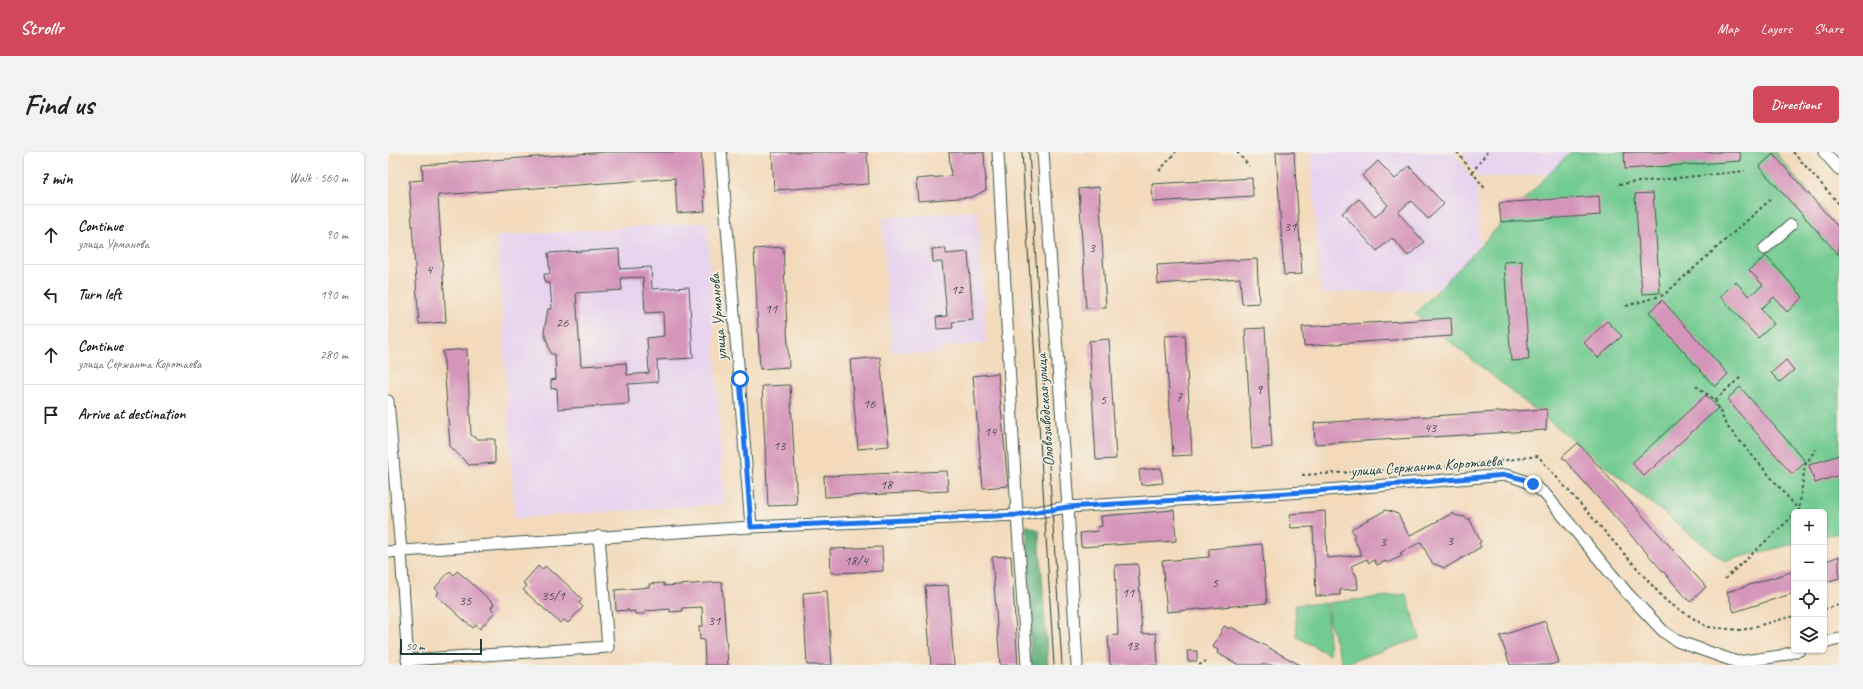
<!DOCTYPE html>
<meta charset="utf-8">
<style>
body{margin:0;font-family:Caveat,sans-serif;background:#f2f2f2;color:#222}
.controls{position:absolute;right:12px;bottom:12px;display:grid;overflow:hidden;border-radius:6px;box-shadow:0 1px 3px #0004}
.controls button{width:36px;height:36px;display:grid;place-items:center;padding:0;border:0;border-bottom:1px solid #e0e0e0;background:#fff;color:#222;font:20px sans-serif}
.scale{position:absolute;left:12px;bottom:10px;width:82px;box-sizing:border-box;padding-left:4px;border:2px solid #1f3d34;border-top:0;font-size:11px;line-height:14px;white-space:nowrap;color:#1f3d34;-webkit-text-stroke:3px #f7f3e8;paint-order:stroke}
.stop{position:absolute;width:12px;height:12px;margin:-9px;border:3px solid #1a73e8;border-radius:50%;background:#fff}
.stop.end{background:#1a73e8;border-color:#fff;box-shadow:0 1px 4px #0008}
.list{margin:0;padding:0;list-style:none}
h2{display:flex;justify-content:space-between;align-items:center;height:52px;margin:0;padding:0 16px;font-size:17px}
h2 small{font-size:13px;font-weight:400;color:#767676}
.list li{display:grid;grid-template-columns:26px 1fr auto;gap:12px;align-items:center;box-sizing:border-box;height:60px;padding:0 16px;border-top:1px solid #e0e0e0}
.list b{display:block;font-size:15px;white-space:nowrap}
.list p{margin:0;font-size:13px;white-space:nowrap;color:#767676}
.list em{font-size:13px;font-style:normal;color:#767676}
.icon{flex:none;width:22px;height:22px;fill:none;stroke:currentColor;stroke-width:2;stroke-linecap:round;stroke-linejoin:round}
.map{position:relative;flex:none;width:1451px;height:513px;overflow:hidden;border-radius:6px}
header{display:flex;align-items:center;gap:24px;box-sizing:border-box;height:56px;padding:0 20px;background:#d1495b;color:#fff}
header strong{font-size:19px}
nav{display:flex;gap:22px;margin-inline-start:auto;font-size:14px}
.intro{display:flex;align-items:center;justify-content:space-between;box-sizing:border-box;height:96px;padding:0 24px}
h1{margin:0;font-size:28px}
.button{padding:10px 18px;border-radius:6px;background:#d1495b;color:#fff;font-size:14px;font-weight:700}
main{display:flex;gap:24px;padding:0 24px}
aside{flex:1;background:#fff;border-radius:6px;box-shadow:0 1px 3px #0004}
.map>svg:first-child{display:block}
.built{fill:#e7d2ef}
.green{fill:#72cb92;stroke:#488463}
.forest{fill:#5daf7c;stroke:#3e7658}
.building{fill:#d595ba;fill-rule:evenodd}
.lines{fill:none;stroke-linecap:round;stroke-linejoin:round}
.minor-casing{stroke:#3f5548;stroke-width:13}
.path{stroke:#3f5548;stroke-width:2;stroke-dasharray:3 3;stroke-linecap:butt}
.minor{stroke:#fff;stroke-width:11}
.tram{stroke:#1f3d34;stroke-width:1}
.route{stroke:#1a73e8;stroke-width:5}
.labels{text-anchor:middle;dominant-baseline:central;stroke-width:3;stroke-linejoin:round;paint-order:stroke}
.number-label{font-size:14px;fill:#4c5356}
.street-label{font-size:16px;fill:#1f3d34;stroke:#f7f3e8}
</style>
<header>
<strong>Strollr</strong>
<nav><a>Map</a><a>Layers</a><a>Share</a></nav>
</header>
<div class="intro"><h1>Find us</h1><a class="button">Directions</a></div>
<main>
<aside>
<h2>7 min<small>Walk · 560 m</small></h2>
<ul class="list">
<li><svg class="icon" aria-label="ahead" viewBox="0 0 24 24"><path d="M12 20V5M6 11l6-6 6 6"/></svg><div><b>Continue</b><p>улица Урманова</p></div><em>90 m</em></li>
<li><svg class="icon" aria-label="left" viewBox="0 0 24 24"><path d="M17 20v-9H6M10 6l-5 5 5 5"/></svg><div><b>Turn left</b></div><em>190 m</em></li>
<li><svg class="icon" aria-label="ahead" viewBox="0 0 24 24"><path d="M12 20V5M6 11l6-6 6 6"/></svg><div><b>Continue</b><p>улица Сержанта Коротаева</p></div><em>280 m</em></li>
<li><svg class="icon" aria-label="arrive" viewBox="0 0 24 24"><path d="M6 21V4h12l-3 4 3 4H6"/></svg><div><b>Arrive at destination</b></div></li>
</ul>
</aside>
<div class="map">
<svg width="1451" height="513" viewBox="0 0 1451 513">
<rect width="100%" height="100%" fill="#f7f3e8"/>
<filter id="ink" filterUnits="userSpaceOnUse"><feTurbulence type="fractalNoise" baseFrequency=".025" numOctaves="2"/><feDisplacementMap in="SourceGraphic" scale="8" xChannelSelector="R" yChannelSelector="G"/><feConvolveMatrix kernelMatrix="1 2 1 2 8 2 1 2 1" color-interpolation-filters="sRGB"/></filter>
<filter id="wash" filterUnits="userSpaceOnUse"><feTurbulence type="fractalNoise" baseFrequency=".012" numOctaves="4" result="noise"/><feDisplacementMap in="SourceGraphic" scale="16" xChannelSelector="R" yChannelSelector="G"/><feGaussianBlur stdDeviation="0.9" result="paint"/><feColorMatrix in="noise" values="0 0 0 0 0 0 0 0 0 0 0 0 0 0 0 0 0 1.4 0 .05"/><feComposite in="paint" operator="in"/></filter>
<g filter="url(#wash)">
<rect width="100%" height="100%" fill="#f2dabb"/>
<!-- built -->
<g class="built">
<path d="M922,0H1065L1089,34L1093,137L933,141Z"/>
<path d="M1073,0H1225L1226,18L1091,26Z"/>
<path d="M590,59L598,191L553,196V202L504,200L494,66Z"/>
<path d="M319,70L336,352L127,366L109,84Z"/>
</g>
<!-- green -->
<g class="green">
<path d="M1182,0H1387L1451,77V381L1436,384V360H1406V392L1336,409L1027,162Z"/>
<path d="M1018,442L1032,486L955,512L941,470L940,451Z"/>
<path d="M938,451L942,503L909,485L907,453Z"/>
</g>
<!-- forest -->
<path class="forest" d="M638,373L651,378L660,513H643Z"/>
<g id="blocks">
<!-- building -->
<g class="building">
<path d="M218,0H313L317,59L289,61L287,26L50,43L58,170L31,172L21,29L35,28L34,13Z"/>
<path d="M384,0H479L481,32L386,38Z"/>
<path d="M561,0H596L598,38L584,45L530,49L528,27L563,24Z"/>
<path d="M888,0H906L914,122L896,123Z"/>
<path d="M1236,0H1352L1353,9L1237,17Z"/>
<path d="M1385,2L1451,76V103L1371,15Z"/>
<path d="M990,9L1007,27L1021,14L1056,52L1040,67L1023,49L1010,60L1036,90L1020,104L1004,86L989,99L954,61L971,47L987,65L1000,53L974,24Z"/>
<path d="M864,26L865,44L765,50L764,32Z"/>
<path d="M711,35L718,155L698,156L691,37Z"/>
<path d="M1265,41L1272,141L1254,142L1247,42Z"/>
<path d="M1211,44L1212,63L1113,70L1111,51Z"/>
<path d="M395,95L401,215L372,217L366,97Z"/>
<path d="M558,96V102L580,100L585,168L564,170L565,176L549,177L548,165L559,164L554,110H545L544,97Z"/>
<path d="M231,97L232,117L263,115L264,137L301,135L305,206L269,208L270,230L240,232L241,252L170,257L169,236L163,237V228L168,227L167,202H163L156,180L160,157H164L162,131H157L156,122H162L160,101ZM255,125L257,161L275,160L276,184L259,186L261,221L239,223L238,211L193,214L188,141L234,138L233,126Z"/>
<path d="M1378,104L1415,145L1399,160L1386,145L1373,157L1386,172L1370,186L1332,144L1348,130L1361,144L1375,133L1361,118Z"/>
<path d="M869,107L871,151L854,152L852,126L770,132L769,113Z"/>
<path d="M1134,109L1141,208L1123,209L1116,110Z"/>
<path d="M1274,148L1340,222L1327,235L1261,160Z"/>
<path d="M1063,166L1064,184L916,194L914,175Z"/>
<path d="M1219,169L1234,184L1210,206L1196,191Z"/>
<path d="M877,176L884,295L864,297L857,177Z"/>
<path d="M797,183L804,303L785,304L777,184Z"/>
<path d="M721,187L728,307L708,308L701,189Z"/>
<path d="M79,197L83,283L89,287H107V311L81,313L62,294L55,199Z"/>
<path d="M492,205L501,294L470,297L462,208Z"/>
<path d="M1398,208L1406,218L1392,230L1383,221Z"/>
<path d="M610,221L620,334L595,336L585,224Z"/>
<path d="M402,233L409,353L380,354L374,234Z"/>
<path d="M1352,235L1418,310L1404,322L1339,247Z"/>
<path d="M1318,243L1330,256L1256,324L1244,311Z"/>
<path d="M1159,257L1158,278L927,292L926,271Z"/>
<path d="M1190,291L1318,435L1302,450L1174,305Z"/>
<path d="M1451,303V323L1427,331L1421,313Z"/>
<path d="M773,316L775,331L753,333L751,318Z"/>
<path d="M559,319L560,339L437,345L436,324Z"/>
<path d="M786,358L788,389L693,395L692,381L710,379L709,375L714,374L713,364Z"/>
<path d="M998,358L1010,362L1021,384L1065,361L1066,363L1077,365L1079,368L1081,366L1093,390L1091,391L1093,395L1057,416L1044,411L1033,390L1012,401L1014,404L999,411L998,409L989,413L986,408L981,411L979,407L963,414L969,425L970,437L952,438V443L928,444L925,375L903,376L902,362L937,359L939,406L974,403L965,385L967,383L963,377Z"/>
<path d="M874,392L879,451L779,460L774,409L821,405V397Z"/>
<path d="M494,395L495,419L443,421L442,397Z"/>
<path d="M623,404L630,513H612L604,405Z"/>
<path d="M1451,404V426L1436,431V410Z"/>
<path d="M750,412L754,482L768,481L770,513H722L720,484L730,483L727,413Z"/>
<path d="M150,414L154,418L157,414L166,422L167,421L194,447L191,451L195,455L180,471L176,468L172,471L135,438L139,434L135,431Z"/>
<path d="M62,419L66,423L69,419L79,427L106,452L103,456L107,460L92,477L88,473L85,476L48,443L51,440L47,436Z"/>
<path d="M1406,419V441L1346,460L1339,440Z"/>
<path d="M334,430L340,513H317L316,487L312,488L311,474H315L314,455L294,456L295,459L282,460V457L257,459V462H247V459L241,460V458L228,459L227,438L262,435L261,432L276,431V434Z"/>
<path d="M560,433L566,513H543L537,434Z"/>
<path d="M439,439L444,513H419L415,441Z"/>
<path d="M1157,469L1171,510L1162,513H1122L1112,484Z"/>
<path d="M836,474L842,477L843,475L912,513H851L829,501L830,498L825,495Z"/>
<path d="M799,499H809V509H800Z"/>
</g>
</g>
</g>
<g filter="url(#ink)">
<use href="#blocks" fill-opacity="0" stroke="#3f5548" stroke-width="1"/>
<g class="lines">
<defs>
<g id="minor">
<path d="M333,0L363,375"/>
<path d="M610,0L629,363L639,513"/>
<path d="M655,0L680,355L689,513"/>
<path d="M1436,0L1451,17"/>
<path d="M1376,97L1403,73"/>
<path d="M0,249L13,399L20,513"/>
<path d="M0,400L363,375L629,363L680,355L915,340L1118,323C1134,327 1144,331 1157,342L1239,441L1276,480L1289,489L1349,510L1392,504L1412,498"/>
<path d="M1436,491L1451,487"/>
<path d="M19,508L220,495L211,384"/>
</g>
</defs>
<!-- minor casing -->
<use href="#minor" class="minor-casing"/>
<!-- path -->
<g class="path">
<path d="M849,0L861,14"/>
<path d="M1069,0L1098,38"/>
<path d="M1405,0L1451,52"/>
<path d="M771,19L788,0"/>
<path d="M1084,21L1099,0"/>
<path d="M1231,32L1357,19"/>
<path d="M1238,154L1276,143L1382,48"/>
<path d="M1308,234L1327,248L1354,224"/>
<path d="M1327,248L1338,273L1411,358L1409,360"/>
<path d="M914,323L1072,314L1150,304L1278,449L1319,475L1354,478L1406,464"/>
<path d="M1413,360L1411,358L1417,313L1428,297"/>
<path d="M1337,427L1406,363"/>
<path d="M1436,457L1451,453"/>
<path d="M811,513L818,509"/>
</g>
<!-- minor -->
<use href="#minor" class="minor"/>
<!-- tram -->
<g class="tram">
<path d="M634,0L666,513"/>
<path d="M641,0L674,513"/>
</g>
</g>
</g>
<g class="lines" filter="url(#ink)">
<!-- route -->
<path class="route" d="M352,227L363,375L629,363L680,355L916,340L1118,323L1135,327L1145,332"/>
</g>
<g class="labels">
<!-- number labels -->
<g class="number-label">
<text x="902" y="74">31</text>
<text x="704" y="95">3</text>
<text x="41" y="117">4</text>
<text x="569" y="137">12</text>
<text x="383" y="156">11</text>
<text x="174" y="170">26</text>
<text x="871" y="237">9</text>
<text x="791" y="244">7</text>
<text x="715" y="247">5</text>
<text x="481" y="251">16</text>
<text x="1042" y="275">43</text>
<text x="602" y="279">14</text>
<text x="391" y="293">13</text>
<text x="498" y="332">18</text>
<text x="1062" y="388">3</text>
<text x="995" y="389">3</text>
<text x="468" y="408">18/4</text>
<text x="827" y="430">5</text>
<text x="740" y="440">11</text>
<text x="165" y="443">35/1</text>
<text x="77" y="448">35</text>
<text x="326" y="468">31</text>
<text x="744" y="493">13</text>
</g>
<!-- street labels -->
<g class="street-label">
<text transform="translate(330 165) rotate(-95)">улица Урманова</text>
<text transform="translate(657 258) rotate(-94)">Оловозаводская улица</text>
<text transform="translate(1038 314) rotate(-4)">улица Сержанта Коротаева</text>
</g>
</g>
</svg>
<div class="controls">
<button>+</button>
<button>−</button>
<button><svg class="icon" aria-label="locate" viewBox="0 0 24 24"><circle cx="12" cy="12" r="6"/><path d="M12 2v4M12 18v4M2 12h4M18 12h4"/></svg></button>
<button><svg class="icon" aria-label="layers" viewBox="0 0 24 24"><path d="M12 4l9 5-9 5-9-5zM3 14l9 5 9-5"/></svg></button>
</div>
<div class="scale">50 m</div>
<div class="stop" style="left:352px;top:227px"></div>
<div class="stop end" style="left:1145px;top:332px"></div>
</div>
</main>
